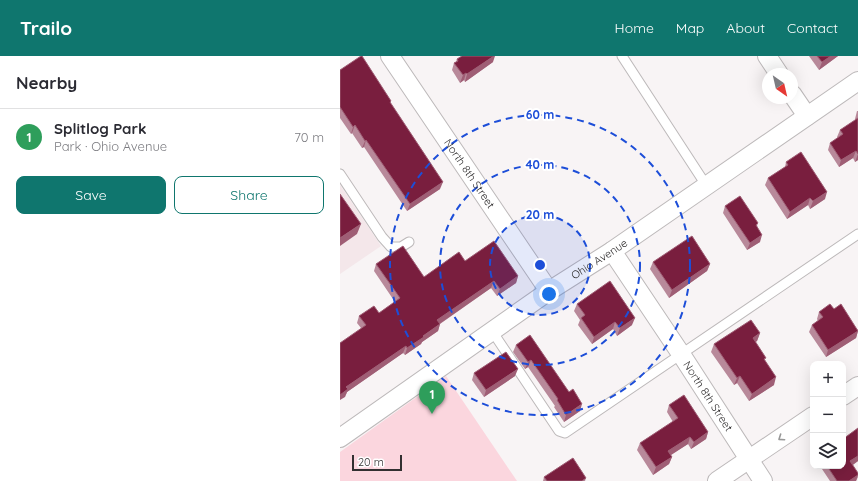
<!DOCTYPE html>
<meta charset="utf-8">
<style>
body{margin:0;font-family:Quicksand,sans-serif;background:#f7f7f7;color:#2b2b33}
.controls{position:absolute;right:12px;bottom:12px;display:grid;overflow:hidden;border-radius:8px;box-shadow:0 4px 16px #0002}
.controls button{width:36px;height:36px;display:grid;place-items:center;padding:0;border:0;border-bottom:1px solid #e1e1e2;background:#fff;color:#2b2b33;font:20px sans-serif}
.compass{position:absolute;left:422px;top:12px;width:36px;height:36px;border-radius:50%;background:#fff;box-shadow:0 4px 16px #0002;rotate:146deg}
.scale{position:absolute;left:12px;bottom:10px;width:50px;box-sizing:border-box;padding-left:4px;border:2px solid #323031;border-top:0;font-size:11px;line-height:14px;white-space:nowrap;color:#323031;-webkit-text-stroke:3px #fff;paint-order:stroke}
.you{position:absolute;left:209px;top:238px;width:14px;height:14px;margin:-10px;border:3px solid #fff;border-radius:50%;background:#1a73e8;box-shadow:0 0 0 6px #1a73e833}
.badge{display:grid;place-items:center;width:26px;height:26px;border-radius:50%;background:#0f766e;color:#fff;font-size:13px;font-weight:700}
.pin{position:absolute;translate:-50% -33px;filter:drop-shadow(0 1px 2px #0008)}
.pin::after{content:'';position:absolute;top:21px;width:14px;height:12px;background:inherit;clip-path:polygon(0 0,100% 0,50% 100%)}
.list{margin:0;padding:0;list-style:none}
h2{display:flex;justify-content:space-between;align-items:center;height:52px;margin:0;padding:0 16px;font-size:17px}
h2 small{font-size:13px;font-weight:400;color:#7c7c81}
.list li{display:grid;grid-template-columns:26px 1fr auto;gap:12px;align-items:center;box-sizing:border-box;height:56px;padding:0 16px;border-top:1px solid #e1e1e2}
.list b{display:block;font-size:15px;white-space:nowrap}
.list p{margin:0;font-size:13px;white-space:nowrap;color:#7c7c81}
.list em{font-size:13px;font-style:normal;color:#7c7c81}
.actions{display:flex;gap:8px;padding:12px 16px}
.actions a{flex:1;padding:9px 0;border:1px solid #0f766e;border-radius:8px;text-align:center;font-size:14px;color:#0f766e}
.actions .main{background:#0f766e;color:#fff}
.icon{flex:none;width:22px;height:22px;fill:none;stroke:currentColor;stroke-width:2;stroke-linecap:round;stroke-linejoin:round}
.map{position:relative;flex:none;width:518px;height:425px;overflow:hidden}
header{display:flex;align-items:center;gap:24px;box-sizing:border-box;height:56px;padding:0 20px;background:#0f766e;color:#fff}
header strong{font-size:19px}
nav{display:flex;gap:22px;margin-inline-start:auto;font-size:14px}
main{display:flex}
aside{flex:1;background:#fff}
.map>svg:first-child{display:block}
.built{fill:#f4e7ea}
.green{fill:#fbd6de}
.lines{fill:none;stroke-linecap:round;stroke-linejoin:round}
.lane-casing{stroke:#bdb9ba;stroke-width:11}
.street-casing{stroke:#bdb9ba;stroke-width:20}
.lane{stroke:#fff;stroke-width:9}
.street{stroke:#fff;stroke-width:18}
.wall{fill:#b8899a}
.shaded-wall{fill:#9f5e75}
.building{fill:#791e3e;stroke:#9f5e75}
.oneway{stroke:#989898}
.ring{fill:none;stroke:#1d4ed8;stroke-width:2;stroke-dasharray:7 5}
.labels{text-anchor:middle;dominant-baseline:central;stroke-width:4;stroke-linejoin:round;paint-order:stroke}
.street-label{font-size:11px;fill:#323031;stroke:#fff}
.centre{fill:#1d4ed8;stroke:#fff;stroke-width:2}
.ring-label{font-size:12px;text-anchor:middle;font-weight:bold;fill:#1d4ed8;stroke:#fff;stroke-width:4;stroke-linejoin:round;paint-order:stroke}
</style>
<header>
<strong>Trailo</strong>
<nav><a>Home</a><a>Map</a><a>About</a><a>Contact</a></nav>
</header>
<main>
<aside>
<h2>Nearby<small></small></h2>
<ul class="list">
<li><span class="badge" style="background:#2e9e5b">1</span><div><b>Splitlog Park</b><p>Park · Ohio Avenue</p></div><em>70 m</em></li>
</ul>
<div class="actions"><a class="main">Save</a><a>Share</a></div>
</aside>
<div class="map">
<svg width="518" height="425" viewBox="0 0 518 425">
<rect width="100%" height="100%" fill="#f8f4f5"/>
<!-- built -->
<path class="built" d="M0,129L41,190L0,218Z"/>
<!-- green -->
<path class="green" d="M106,320L177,425H0V396Z"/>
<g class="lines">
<defs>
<g id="lane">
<path d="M282,0L366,129"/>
<path d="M0,118L42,181L51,191H61L69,186"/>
<path d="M152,275L219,375L225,377L518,178"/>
</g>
<g id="street">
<path id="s1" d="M50,0L209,235"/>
<path d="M427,0L439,18"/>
<path d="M452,38L467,60"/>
<path id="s2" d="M272,195L341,298L423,425"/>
<path d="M503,340L518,330"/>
<path id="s3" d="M0,382L209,235L272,195L518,25"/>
<path d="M377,425L473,360"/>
</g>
</defs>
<!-- lane casing -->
<use href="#lane" class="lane-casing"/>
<!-- street casing -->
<use href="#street" class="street-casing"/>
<!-- lane -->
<use href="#lane" class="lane"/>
<!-- street -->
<use href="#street" class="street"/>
</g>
<!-- wall -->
<g class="wall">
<path d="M469,0H498L479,14Z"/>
<path d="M117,3L153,6L125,26L124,24L120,27L112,14L114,7L116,6Z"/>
<path d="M0,14L51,45L50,47L100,133L67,155L24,91L22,92L12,77L11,78L0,62Z"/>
<path d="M517,55H518V104L515,106L513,102L499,111L488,94L490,87L498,82L497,81L500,74L516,64L515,63Z"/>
<path d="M446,106L485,143L470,153L468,149L447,163L425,129L428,122L445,111Z"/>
<path d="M385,150L418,167L417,170L420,186L407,194L383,157Z"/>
<path d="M125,205L178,220L176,227L157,240L151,232L100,268L98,275L82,286L81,288L65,299L63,297L7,336L5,341L21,272L17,267L19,260L39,257L55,246L34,215L36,208L84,221Z"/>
<path d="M313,206L370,208L367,215L329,242L310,213Z"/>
<path d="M237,248L292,269L277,280L273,273L252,288L238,269L240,264L234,255Z"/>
<path d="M494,253L518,274V275L516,282L486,301L469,276L472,269L478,265L477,263L479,256Z"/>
<path d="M420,277L417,285L415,286L425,304L434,329L409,345L397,327L394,329L371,296L374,288Z"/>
<path d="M176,289L240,355L224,366L214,351L215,350L188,311L185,313L173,296Z"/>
<path d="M134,317L175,320L144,341L132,324Z"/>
<path d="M329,349L368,376L366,383L351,393L348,388L330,399L332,401L329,408L313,419L297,394L300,387L333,366L327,356Z"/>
<path d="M518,372V405L513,409L518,421L516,425H490L480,410H503Z"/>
<path d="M204,421L246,422L245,425H203Z"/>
</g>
<!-- shaded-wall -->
<g class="shaded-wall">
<path d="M154,0H155L153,6L125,26L127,18Z"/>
<path d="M491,0H498L479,14L482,6Z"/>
<path d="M126,17L124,24L120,27L123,19Z"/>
<path d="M15,69L12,77L11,78L13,71Z"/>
<path d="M26,84L24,91L22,92L25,85Z"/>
<path d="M516,95L513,102L499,111L501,104Z"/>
<path d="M518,98V104L515,106Z"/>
<path d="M103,126L100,133L67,155L70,148Z"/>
<path d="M487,136L485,143L470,153L473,145Z"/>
<path d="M470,142L468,149L447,163L450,156Z"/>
<path d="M21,168L17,178L0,190V182Z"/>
<path d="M422,179L420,186L407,194L410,187Z"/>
<path d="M370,208L367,215L329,242L332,234Z"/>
<path d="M178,220L176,227L157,240L160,233Z"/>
<path d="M154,225L151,232L95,271L97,264Z"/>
<path d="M295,262L292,269L277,280L280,272Z"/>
<path d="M275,266L273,273L252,288L254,281Z"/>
<path d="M100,268L98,275L82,286L81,288L65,299L67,292Z"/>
<path d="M518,275L516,282L486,301L488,294Z"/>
<path d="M420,277L417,285L410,290L413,282Z"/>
<path d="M66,290L63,297L7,336L5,341L0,344V339L6,331Z"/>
<path d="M191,304L188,311L185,313L188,306Z"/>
<path d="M178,313L175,320L144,341L146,334Z"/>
<path d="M400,320L397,327L394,329L397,322Z"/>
<path d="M436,321L434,329L409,345L412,338Z"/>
<path d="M242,348L240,355L224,366L226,359Z"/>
<path d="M368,376L366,383L351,393L354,386Z"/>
<path d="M350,381L348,388L325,403L328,395Z"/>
<path d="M518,400V405L508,412L510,405Z"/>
<path d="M332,401L329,408L313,419L316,411Z"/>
<path d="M518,419L516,425H509Z"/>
</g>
<!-- building -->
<g class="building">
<path d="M21,0H22L51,45L50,46L103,126L70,148L26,84L25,85L15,69L13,71L0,51V14Z"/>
<path d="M122,0H154L127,18L126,17L123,19L114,7L118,5L117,3Z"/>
<path d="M477,0H491L482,6Z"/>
<path d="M518,62V98L516,95L501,104L490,87L503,78L500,74Z"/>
<path d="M461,96L487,136L473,145L470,142L450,156L428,122L448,109L446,106Z"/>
<path d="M0,138L21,168L0,182Z"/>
<path d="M400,140L418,167L416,169L422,179L410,187L385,150Z"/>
<path d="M352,180L370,208L332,234L313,206Z"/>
<path d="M154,185L178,220L160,233L154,225L97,264L100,268L83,280L84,281L67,292L66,290L6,331L8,333L0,339V287L26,269L19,260L34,250L39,257L60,242L36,208L63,190L84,221L119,196L125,205Z"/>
<path d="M270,225L295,262L280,272L275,266L254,281L241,262L245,259L237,248Z"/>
<path d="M490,248L494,253L501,248L518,275L488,294L472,269L483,261L479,256Z"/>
<path d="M411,264L420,277L413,282L426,302L424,303L436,321L412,338L400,320L397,322L374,288Z"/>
<path d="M190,279L229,336L233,333L242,348L226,359L217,344L218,343L191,304L188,306L176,289Z"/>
<path d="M166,296L178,313L146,334L134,317Z"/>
<path d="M344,339L368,376L354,386L350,381L328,395L332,401L316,411L300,387L338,362L329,349Z"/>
<path d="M518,372V400L510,405L518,417V419L509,425H497L487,410H503V383Z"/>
<path d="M233,402L246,422L242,425H207L204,421Z"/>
</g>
<!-- one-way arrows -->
<defs><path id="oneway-chevron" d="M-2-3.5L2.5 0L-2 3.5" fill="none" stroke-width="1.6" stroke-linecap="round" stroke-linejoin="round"/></defs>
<use class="oneway" href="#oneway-chevron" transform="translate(441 382) rotate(146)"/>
<!-- distance rings -->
<circle cx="200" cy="209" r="50" fill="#1d4ed8" fill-opacity=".12"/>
<g class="ring">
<circle cx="200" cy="209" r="50"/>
<circle cx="200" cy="209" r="100"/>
<circle cx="200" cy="209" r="150"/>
</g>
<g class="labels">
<!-- street labels -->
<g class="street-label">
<text stroke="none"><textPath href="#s1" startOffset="142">North 8th Street</textPath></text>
<text stroke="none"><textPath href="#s3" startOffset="315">Ohio Avenue</textPath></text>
<text stroke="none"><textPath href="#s2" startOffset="174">North 8th Street</textPath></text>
</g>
</g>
<circle cx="200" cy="209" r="6" class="centre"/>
<g class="ring-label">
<text x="200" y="63">60 m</text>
<text x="200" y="113">40 m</text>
<text x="200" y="163">20 m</text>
</g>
</svg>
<div class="controls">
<button>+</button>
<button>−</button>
<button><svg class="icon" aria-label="layers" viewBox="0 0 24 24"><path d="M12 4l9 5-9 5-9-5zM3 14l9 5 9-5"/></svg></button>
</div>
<svg class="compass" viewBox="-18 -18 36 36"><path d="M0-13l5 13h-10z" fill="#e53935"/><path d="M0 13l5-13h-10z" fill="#7c7c81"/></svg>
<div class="scale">20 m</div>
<div class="you"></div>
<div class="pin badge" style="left:92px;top:358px;background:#2e9e5b">1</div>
</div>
</main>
